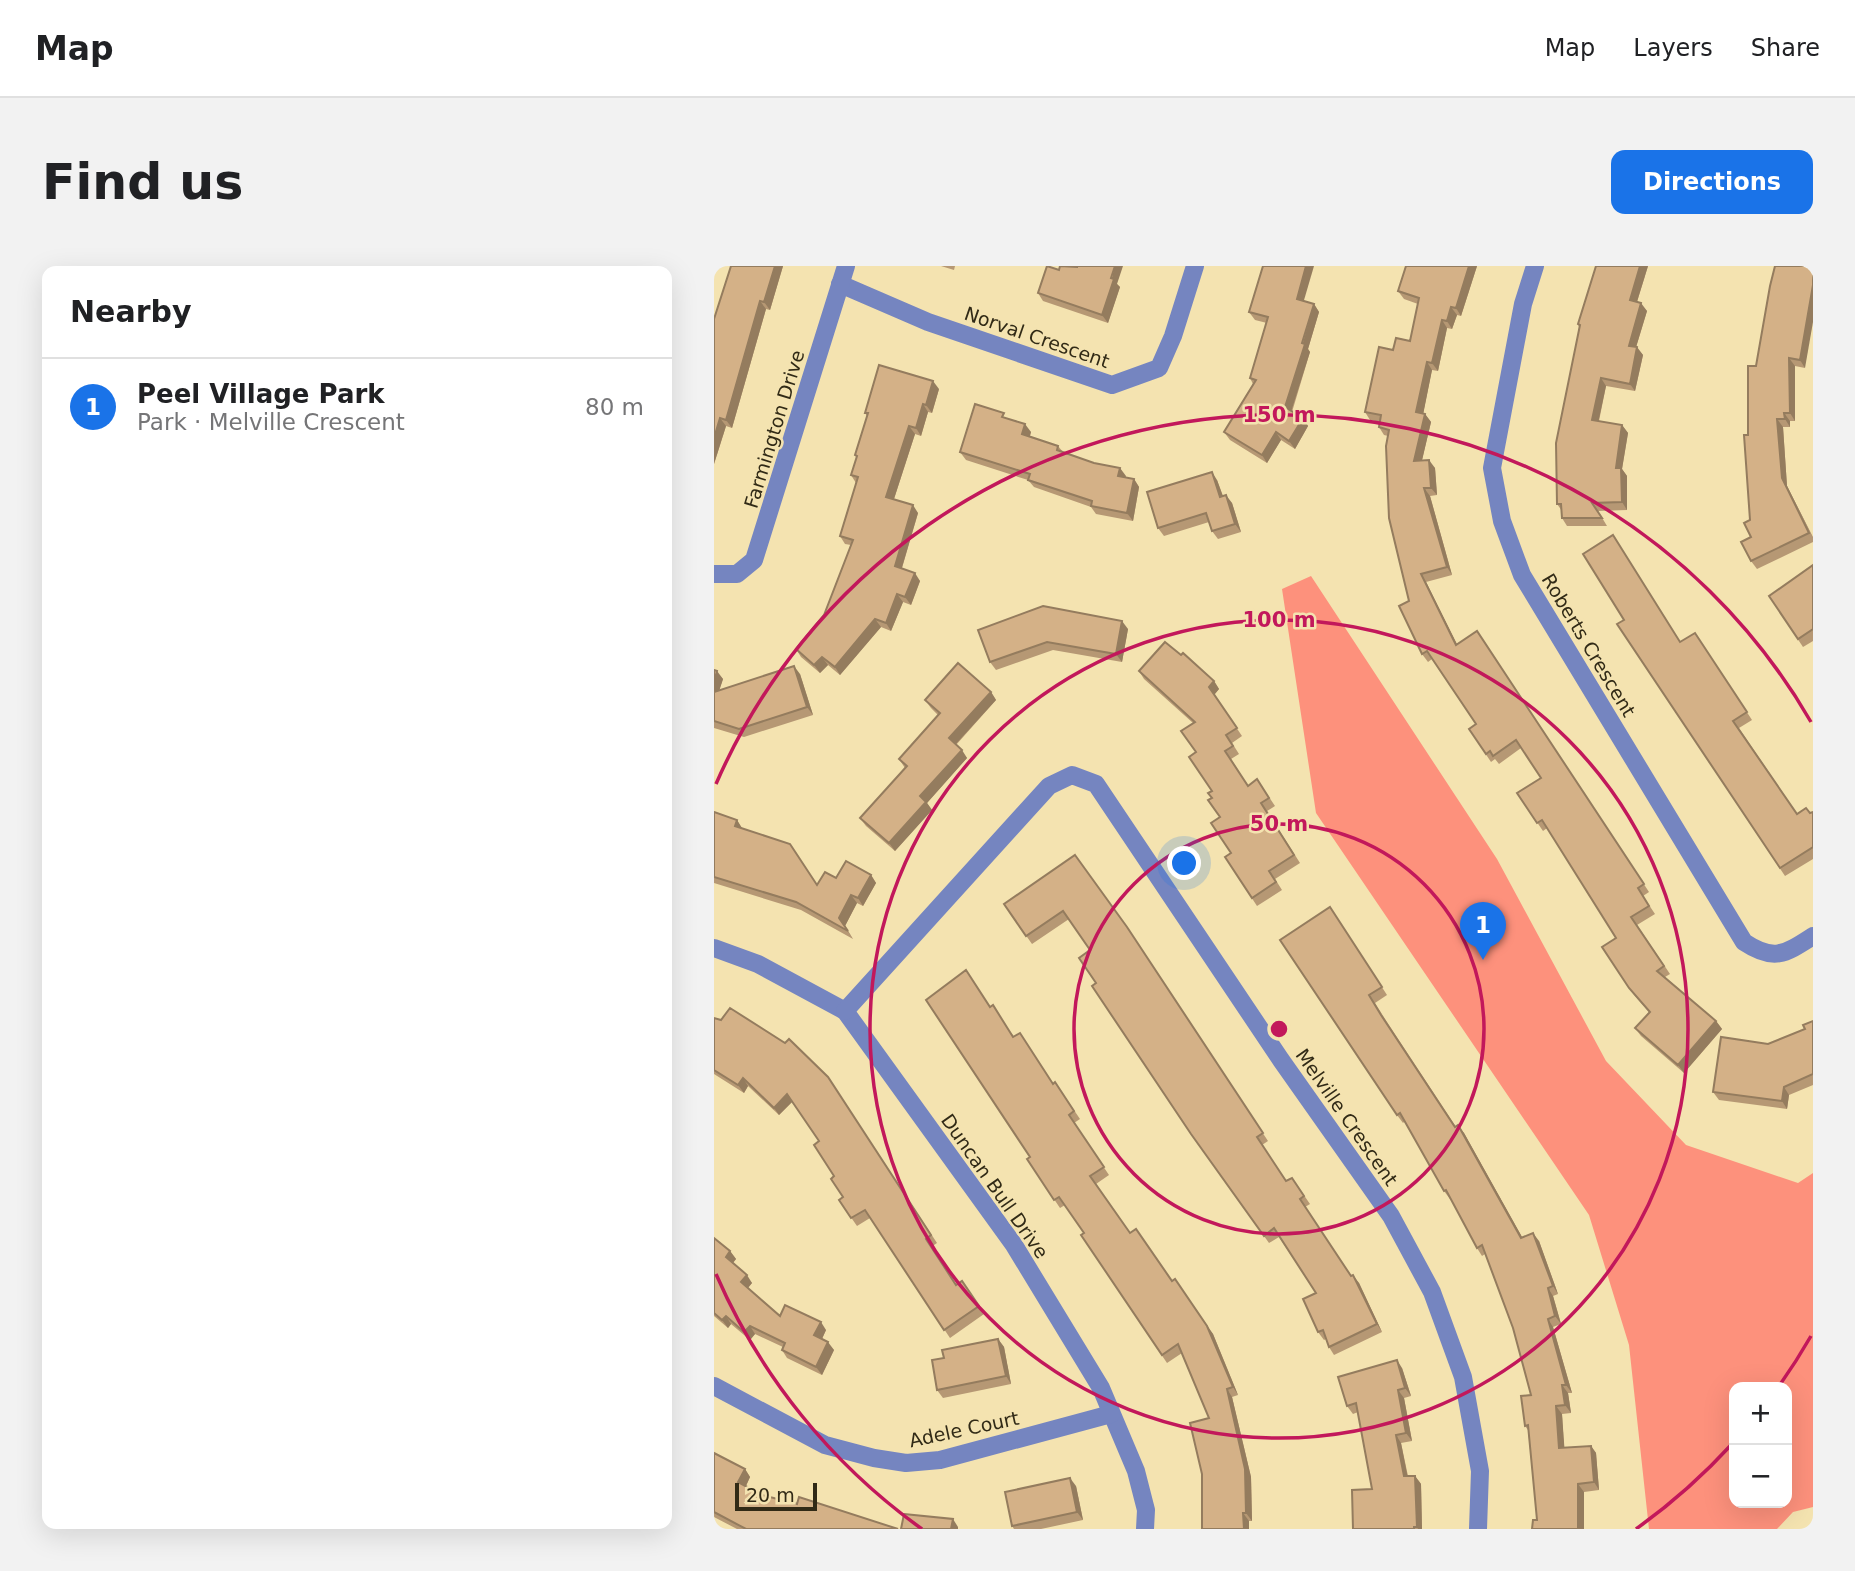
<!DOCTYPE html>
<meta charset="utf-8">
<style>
body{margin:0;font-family:"DejaVu Sans",sans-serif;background:#f2f2f2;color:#202124}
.controls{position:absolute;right:21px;bottom:21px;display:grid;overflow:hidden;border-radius:14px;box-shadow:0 7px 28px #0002}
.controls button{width:63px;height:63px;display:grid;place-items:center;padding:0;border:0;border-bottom:2px solid #e0e0e0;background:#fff;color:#202124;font:35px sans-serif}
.scale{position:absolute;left:21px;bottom:18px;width:82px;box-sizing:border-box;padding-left:7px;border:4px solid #312a16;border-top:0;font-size:19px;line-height:24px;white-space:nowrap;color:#312a16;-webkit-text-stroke:5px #f4e3b0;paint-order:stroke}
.you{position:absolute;left:471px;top:598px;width:24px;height:24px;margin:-18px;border:5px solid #fff;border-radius:50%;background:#1a73e8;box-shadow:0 0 0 10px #1a73e833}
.badge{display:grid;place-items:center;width:46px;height:46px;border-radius:50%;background:#1a73e8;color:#fff;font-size:23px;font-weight:700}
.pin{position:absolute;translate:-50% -58px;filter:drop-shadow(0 2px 4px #0008)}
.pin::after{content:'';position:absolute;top:37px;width:24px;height:21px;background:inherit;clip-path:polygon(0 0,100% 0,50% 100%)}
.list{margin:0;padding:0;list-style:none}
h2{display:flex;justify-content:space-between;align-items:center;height:91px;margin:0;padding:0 28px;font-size:30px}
h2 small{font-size:23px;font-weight:400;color:#757577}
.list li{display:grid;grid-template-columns:46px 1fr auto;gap:21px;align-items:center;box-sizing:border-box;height:98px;padding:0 28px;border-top:2px solid #e0e0e0}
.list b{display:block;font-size:26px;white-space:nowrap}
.list p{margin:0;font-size:23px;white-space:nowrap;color:#757577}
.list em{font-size:23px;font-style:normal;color:#757577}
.map{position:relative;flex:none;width:1099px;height:1263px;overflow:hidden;border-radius:14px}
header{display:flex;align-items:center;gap:42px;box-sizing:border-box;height:98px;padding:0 35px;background:#fff;border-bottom:2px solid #e0e0e0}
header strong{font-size:33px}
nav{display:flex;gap:38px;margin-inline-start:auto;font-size:24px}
.intro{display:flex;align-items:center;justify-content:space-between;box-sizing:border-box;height:168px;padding:0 42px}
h1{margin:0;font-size:49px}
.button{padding:18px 32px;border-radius:14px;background:#1a73e8;color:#fff;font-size:24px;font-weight:700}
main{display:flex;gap:42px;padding:0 42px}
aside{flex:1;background:#fff;border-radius:14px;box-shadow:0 7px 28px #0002}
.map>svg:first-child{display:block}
.green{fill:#fd917c;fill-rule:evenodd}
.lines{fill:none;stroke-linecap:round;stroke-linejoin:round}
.minor{stroke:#7585c0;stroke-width:18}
.wall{fill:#b69874}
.shaded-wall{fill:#947c5e}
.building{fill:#d4b187;stroke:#947c5e;stroke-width:2}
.ring{fill:none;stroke:#c2185b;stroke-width:3.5}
.labels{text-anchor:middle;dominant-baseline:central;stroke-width:5;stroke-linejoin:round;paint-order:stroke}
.street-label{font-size:19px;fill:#312a16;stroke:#f4e3b0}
.centre{fill:#c2185b;stroke:#f4e3b0;stroke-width:3.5}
.ring-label{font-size:21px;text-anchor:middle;font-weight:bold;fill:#c2185b;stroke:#f4e3b0;stroke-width:5;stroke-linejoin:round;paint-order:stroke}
</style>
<header>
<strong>Map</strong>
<nav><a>Map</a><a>Layers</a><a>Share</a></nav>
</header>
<div class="intro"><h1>Find us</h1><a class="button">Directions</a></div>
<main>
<aside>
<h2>Nearby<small></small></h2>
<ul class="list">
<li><span class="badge">1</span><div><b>Peel Village Park</b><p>Park · Melville Crescent</p></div><em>80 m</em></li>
</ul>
</aside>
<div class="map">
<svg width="1099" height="1263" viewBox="0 0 1099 1263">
<rect width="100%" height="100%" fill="#f4e3b0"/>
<!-- green -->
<path class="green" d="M597,310L783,593L892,795L972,879L1084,917L1099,907V1241L1079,1246L1063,1263H935L915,1079L875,949L602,547L568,323ZM1020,1121H1073V1237H1020Z"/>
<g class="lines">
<!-- minor -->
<g class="minor">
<path d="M821,0L809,38L778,202L788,255L808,309L1030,676C1060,696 1071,688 1099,670"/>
<path d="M126,18L214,56L398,119L445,102L459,70L481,0"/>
<path d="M0,308H23L40,294L132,0"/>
<path d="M0,682L44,698L131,745L300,979L387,1122L422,1205L432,1244L431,1263"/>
<path d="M131,745L335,520L358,509L382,518L567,794L677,950L718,1026L749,1111L766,1205L764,1263"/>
<path d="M0,1120L111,1179L160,1192L192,1197L226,1194L397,1148"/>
</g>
</g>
<!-- wall -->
<g class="wall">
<path d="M17,0H69L56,44L52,43L18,162L12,160L0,198Z"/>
<path d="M227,0H241L240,4Z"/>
<path d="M692,0H763L747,50L743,49L738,63L733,62L724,105L718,104L709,148H711L717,156L708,194L721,202L723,229L716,230L738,309L712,316L743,378L763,365L935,626L929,630L941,648L923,659L956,708L951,711L1002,755L1008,763L970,807L927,770L921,762L935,746L921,730L888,681L902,672L833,562L829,565L803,527L827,512L807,482L785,498L781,493L777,496L755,463L762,458L718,393L714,396L708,388L695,335L674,170L670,169L665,161L666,156L656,154L651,146L679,84L696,75L704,38L690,33L684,25Z"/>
<path d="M882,0H934L923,36L933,45L922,81L929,89L921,125L892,120L885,155L908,159L914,167L908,203L913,210V244L884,245L893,260H853L848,252V245L843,238L865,61L864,58Z"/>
<path d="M1061,0L1091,102L1081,100V155H1076V161H1069L1073,220L1099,271V276L1043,303L1037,295L1034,169L1042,100Z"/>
<path d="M345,4L403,18L406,21L394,57L329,35L324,27Z"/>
<path d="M590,35L600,38L605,46L594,83L596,86L578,146L589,152L594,160L581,183L567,174L553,197L516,174L510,166L539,118L536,112L553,57L541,54L535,46Z"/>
<path d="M225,123L218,147L214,146L207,170L201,168L180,233L204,247L188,302L206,315L197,339L189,336L177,365L167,361L126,409L114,399L106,407L87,391L82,383L110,349L137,279L131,278L126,270L142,217L137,209L143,191L141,189L153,150L151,147Z"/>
<path d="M294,153L317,166L316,170L344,180L349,186L380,197L406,202L411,211L420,213L425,221L419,255L382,248L377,241L320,221L314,214L252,194L246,186Z"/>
<path d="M503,214L509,230L518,237L527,266L504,273L498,265L495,256L450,270L444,262Z"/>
<path d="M1099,299V375L1089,381L1055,330Z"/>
<path d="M329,340L414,363L408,396L339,384L282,404L276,396Z"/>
<path d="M903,358L966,376L981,367L1038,454L1025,462L1083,548L1096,547L1099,546V593L1071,610Z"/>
<path d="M467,389L500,415L505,423L500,429L528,470L518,477L525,488L517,493L534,520L543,513L561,540L553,545L586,597L561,613L568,624L543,640L511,591L517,587L506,551L498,532V525L482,486L479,457L430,413L425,405Z"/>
<path d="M0,404L9,413L5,424L86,408L99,449L30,471L0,462Z"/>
<path d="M277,426L282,434L242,479L253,492L213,537L218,544L181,585L152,560L146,552L191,502L185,493L224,449L217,442L211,434Z"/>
<path d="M0,546L23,554L28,563L104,619L122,612L157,609L162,617L149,640L143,637L131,660L139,673L87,644L0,617Z"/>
<path d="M361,589L418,669L554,875L548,879L572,915L578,912L596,938L591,941L637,1010L645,1017L668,1066L620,1089L615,1081L612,1073L610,1074L604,1066L602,1027L565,971L555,977L477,868L382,717L376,684L355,653L318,678L290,638Z"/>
<path d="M616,641L673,729L661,737L673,756L742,861L750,867L808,971L825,975L844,1028L839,1030L847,1058L839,1061L858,1127H854L857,1147L848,1148L850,1182L877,1180L882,1187L885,1224L870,1226V1263H818L823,1254L814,1164L811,1160L817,1129L799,1062L771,988L768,990L763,982L737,932L736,933L730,925L691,855L689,857L683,849Z"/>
<path d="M276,741L339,818L341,816L366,853L360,857L395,909L382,918L416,967L458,1015L499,1068L524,1129L518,1131L537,1211L538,1255H535V1263H488L495,1152L468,1087L453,1097L367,969L370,967L351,939L346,942L313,893L316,891Z"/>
<path d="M0,752L114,811L223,977L217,981L242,1019L248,1015L270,1048L236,1072L156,952L143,960L125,934L129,931L105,875L78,836L65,849L34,820L30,827L0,808Z"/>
<path d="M1099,755V819L1075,829L1073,843L1005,834L999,826L1054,778L1091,763Z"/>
<path d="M0,972L16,985L22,993L19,997L38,1017L34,1022L66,1050L112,1064L108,1073L120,1084L108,1109L73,1092L68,1084L69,1081L41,1068L36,1074L17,1058L14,1062L0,1050Z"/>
<path d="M284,1073L290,1081L297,1118L229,1132L223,1124L230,1092Z"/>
<path d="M688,1102L697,1130L690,1132L698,1175L687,1177L694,1210H701L707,1218L708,1263H639L658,1223L644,1146L639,1148L633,1140Z"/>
<path d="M0,1187L31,1203L36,1211L32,1220L48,1229L184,1263H23L0,1251Z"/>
<path d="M362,1220L369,1254L327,1263H300L298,1260Z"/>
</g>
<!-- shaded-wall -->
<g class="shaded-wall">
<path d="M61,0H69L56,44L50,36Z"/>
<path d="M401,0H409L403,18L406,21L394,57L388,49Z"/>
<path d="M592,0H600L588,41L583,33Z"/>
<path d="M755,0H763L747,50L742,42Z"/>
<path d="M926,0H934L921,42L916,34Z"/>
<path d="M1099,19V56L1091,102L1086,94Z"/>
<path d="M46,35L52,43L18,162L12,154Z"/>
<path d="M927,37L933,45L920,88L915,80Z"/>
<path d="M600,38L605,46L594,83L596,86L576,149L571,141Z"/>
<path d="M737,41L743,49L738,63L733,55Z"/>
<path d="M728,54L733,62L724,105L718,97Z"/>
<path d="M923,81L929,89L921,125L916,118Z"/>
<path d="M1075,92L1081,100V155L1076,147Z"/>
<path d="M713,96L718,104L708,154L702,146Z"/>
<path d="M887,112L892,120L883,162L878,154Z"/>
<path d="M219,115L225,123L218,147L212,139Z"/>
<path d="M209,138L214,146L207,170L202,162Z"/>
<path d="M1070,147L1076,155V161L1071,153Z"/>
<path d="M711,148L717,156L706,203L700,195Z"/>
<path d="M6,152L12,160L0,198V172Z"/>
<path d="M589,152L594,160L581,183L575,175Z"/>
<path d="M1063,153L1069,161L1073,220L1099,272L1068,212Z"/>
<path d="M311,158L317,166L314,176L308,168Z"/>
<path d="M908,159L914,167L908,203L913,210V244L908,236L902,202Z"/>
<path d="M195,160L201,168L178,239L172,231Z"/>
<path d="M562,166L567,174L553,197L548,189Z"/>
<path d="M715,194L721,202L723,229L717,222Z"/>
<path d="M406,202L412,210L410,218L404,210Z"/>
<path d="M498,206L503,214L512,239L506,231Z"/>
<path d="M420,213L425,221L419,255L413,247Z"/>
<path d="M710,222L716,230L738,309L733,301Z"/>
<path d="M512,229L518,237L527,266L521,258Z"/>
<path d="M199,239L204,247L186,308L181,300Z"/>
<path d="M201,307L206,315L197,339L191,331Z"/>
<path d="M707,308L712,316L747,387L742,379Z"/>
<path d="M183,328L189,336L177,365L172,357Z"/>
<path d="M161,353L167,361L126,409L121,401Z"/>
<path d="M408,355L414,363L408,396L402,388Z"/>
<path d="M108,391L114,399L106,407L100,399Z"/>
<path d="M80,400L86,408L99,449L93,441Z"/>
<path d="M3,405L9,413L2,435L0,432V416Z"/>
<path d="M500,415L505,423L500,429L528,470L495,421Z"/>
<path d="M277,426L282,434L240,480L235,472Z"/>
<path d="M248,484L253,492L213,537L218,544L181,585L175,577L206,530Z"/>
<path d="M23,554L28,562L26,568L21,560Z"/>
<path d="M157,609L162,617L149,640L144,632Z"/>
<path d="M137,629L143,637L131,660L139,673L125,652Z"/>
<path d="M1002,755L1008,763L970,807L964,799Z"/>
<path d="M29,812L34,820L30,827L24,819Z"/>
<path d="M1070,821L1075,829L1073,843L1068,835Z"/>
<path d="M73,828L78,836L65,849L60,842Z"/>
<path d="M744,859L750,867L813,980L807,972Z"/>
<path d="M819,967L825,975L844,1028L839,1020Z"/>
<path d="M16,985L22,993L17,999L12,991Z"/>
<path d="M33,1009L38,1017L32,1024L27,1016Z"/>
<path d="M639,1009L645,1017L668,1066L663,1058Z"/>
<path d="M461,1013L499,1068L524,1129L519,1121Z"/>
<path d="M834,1022L839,1030L847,1058L841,1050Z"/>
<path d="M12,1050L17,1058L14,1062L8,1054Z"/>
<path d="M834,1053L839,1061L858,1127L852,1119Z"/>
<path d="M107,1056L112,1064L106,1077L100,1069Z"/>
<path d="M36,1060L41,1068L36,1074L30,1066Z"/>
<path d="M284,1073L290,1081L297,1118L292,1110Z"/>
<path d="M114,1076L120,1084L108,1109L102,1101Z"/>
<path d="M683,1094L688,1102L697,1130L691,1122Z"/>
<path d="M848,1119L854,1127L857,1147L851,1139Z"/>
<path d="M513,1123L518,1131L537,1211L538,1255L532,1247Z"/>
<path d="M684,1124L690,1132L698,1175L692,1167Z"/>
<path d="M842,1140L848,1148L851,1190L845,1182Z"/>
<path d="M682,1169L687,1177L695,1218L690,1210Z"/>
<path d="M877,1180L882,1187L885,1224L880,1216Z"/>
<path d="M31,1203L36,1211L30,1224L24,1216Z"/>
<path d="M701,1210L707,1218L708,1263H704L703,1261Z"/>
<path d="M356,1212L362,1220L369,1254L363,1246Z"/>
<path d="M864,1218L870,1226V1263H864Z"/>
<path d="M529,1247L535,1255V1263H530Z"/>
<path d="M239,1253L244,1261V1263H237Z"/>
</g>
<!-- building -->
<g class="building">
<path d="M17,0H61L50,36L46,35L12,154L6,152L0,172V53Z"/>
<path d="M333,0L345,4L346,0L363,1V0H401L397,12L400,13L388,49L324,27Z"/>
<path d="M549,0H592L583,33L600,38L588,77L591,78L571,141L589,152L575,175L562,166L548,189L510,166L542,114L536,112L554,51L535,46Z"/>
<path d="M692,0H755L742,42L737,41L733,55L728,54L718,97L713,96L702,146L711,148L700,195L715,194L717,222H710L733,301L707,308L742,379L763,365L930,618L924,622L935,640L917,651L950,700L943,705L1002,755L964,799L921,762L936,746L915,722L888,681L902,672L828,554L823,557L803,527L827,512L802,474L779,490L776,485L772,488L755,463L762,458L713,385L708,388L685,340L695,335L675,252L672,180L675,164L665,161L667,149L651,146L665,81L679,84L682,72L696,75L705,32L684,25Z"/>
<path d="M882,0H926L916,34L927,37L915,80L923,81L916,118L887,112L878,154L908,159L902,202H907L908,236L878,237L888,252H848L847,238H843L842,177L866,59L864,58Z"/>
<path d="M1061,0H1099V19L1086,94L1075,92L1076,147H1070L1071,153H1063L1068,212L1095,267L1037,295L1027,276L1037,271L1030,257L1036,254L1030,169H1034V100H1042L1056,20Z"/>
<path d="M165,99L219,115L212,139L209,138L202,162L195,160L172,231L199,239L181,300L201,307L191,331L183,328L172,357L161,353L121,401L108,391L100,399L82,383L110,349L139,274L126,270L144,211L137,209L143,190L141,189L154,147H151Z"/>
<path d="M261,138L290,147L288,151L311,158L308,168L344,180L343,184L380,197L406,202L404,210L420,213L413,247L377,240L378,235L314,214L316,208L246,186Z"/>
<path d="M498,206L506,231L512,229L521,258L498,265L492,247L444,262L433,226Z"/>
<path d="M899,269L966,376L981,367L1033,446L1019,455L1083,548L1092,542L1096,547L1099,546V581L1066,602L903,358L910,354L869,288Z"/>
<path d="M1099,299V363L1084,373L1055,330Z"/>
<path d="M329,340L408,355L402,388L333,376L276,396L264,364Z"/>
<path d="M451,376L467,389L469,387L500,415L495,421L523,462L512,469L519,480L511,485L534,520L543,513L555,532L547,537L580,589L555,605L562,616L538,632L511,591L517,587L497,557L506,551L494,534L498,532L494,527L498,525L475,491L482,486L467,465L481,456L425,405Z"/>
<path d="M244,397L277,426L235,472L248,484L206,530L212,536L175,577L146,552L193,500L185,493L226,447L211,434Z"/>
<path d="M80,400L93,441L25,463L0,455V426Z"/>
<path d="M0,404L3,405L0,416Z"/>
<path d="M0,546L23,554L21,560L76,578L103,619L111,606L122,612L132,595L157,609L144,632L137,629L125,652L134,665L82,636L0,611Z"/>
<path d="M361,589L413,661L549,867L543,871L572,915L578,912L590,930L586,933L637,1010L639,1009L663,1058L615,1081L609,1064L604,1066L589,1033L602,1027L560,962L550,970L477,868L378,720L382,717L365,692L376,684L349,645L312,670L290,638Z"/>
<path d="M616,641L668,721L655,729L667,749L741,861L744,859L807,972L819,967L839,1020L834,1022L841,1050L834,1053L852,1119H848L851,1139L842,1140L845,1182L877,1180L880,1216L864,1218V1263H818L819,1254H823L814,1159L811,1160L807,1130L817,1129L799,1062L768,979L763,982L732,924L730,925L686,847L683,849L566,674Z"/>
<path d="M252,704L276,741L279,739L299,771L306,767L339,818L341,816L360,845L355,849L390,901L376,910L416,967L422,963L458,1015L461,1013L493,1060L519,1121L513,1123L531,1203L532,1247H529L530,1263H488V1208L476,1157L495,1152L464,1078L448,1089L367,969L370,967L345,931L340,934L313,893L316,891L212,734Z"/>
<path d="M16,742L71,777L75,773L114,811L217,969L212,973L242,1019L248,1015L265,1040L230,1064L151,944L137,952L125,934L129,931L117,913L120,910L100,879L105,875L73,828L60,842L29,812L24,819L0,804V752L7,754Z"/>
<path d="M1099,755V808L1070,821L1068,835L999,826L1007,771L1054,778L1091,763L1089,759Z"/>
<path d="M0,972L16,985L12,991L33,1009L27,1016L66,1050L71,1039L107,1056L100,1069L114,1076L102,1101L68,1084L71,1077L36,1060L30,1066L12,1050L8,1054L0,1047Z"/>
<path d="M284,1073L292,1110L223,1124L218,1094L230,1092L228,1084Z"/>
<path d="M683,1094L691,1122L684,1124L692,1167L682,1169L690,1210H701L703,1261H700V1263H639L638,1224L658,1223L642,1137L633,1140L624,1111Z"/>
<path d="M0,1187L31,1203L24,1216L48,1229L83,1238L85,1231L184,1263H32L0,1246Z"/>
<path d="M356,1212L363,1246L298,1260L291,1226Z"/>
<path d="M190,1248L239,1253L237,1263H187Z"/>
</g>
<!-- distance rings -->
<g class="ring">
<circle cx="565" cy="763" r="205"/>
<circle cx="565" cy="763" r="409"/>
<path d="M1097 1070A614 614 0 0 1 1065 1120M1018 1178A614 614 0 0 1 922 1263M208 1263A614 614 0 0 1 2 1008M2 518A614 614 0 0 1 1097 456"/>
</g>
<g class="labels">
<!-- street labels -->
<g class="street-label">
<text transform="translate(323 71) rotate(19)">Norval Crescent</text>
<text transform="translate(60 163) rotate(-73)">Farmington Drive</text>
<text transform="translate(875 379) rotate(59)">Roberts Crescent</text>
<text transform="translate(633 851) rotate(55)">Melville Crescent</text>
<text transform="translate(281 920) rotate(55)">Duncan Bull Drive</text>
<text transform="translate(250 1163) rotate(-12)">Adele Court</text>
</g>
</g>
<circle cx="565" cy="763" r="10" class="centre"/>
<g class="ring-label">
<text x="565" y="156">150 m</text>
<text x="565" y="361">100 m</text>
<text x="565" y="565">50 m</text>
</g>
</svg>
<div class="controls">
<button>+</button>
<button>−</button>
</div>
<div class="scale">20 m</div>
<div class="you"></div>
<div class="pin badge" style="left:769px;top:694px">1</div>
</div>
</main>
